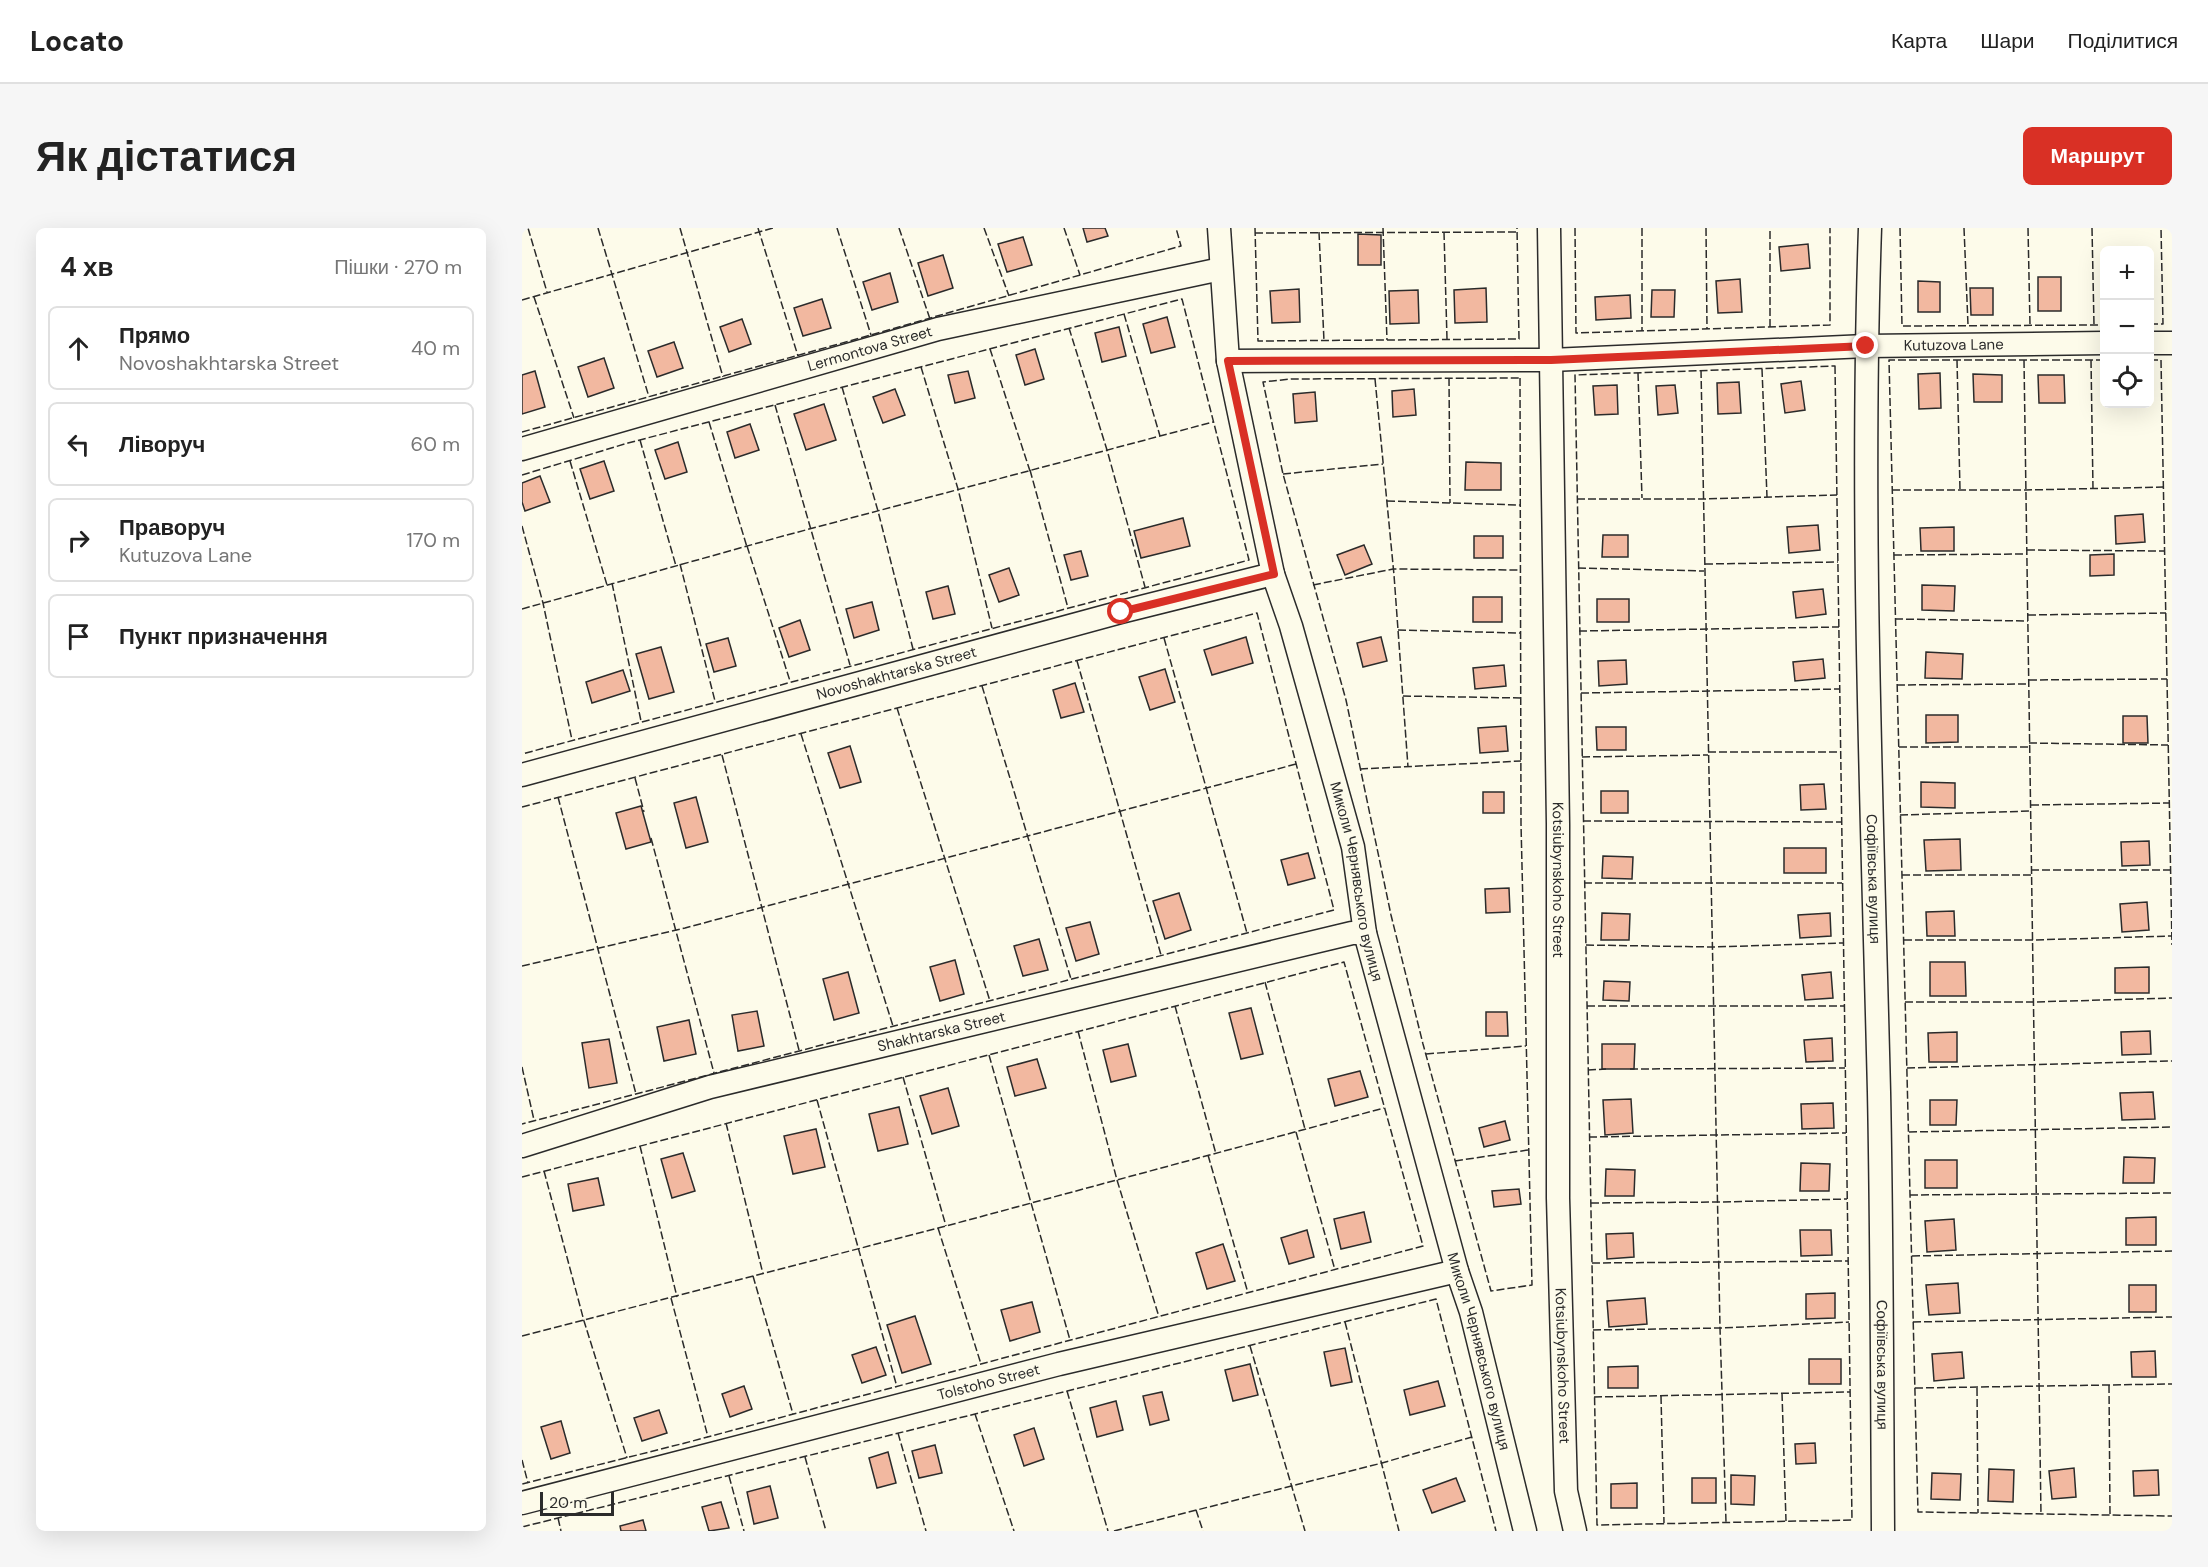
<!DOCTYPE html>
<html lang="uk">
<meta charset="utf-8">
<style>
body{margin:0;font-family:"DM Sans",sans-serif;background:#f6f6f6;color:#222}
.controls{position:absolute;right:18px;top:18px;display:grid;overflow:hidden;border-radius:9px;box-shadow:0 6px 24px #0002}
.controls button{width:54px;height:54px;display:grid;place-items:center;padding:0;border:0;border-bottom:2px solid #e0e0e0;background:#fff;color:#222;font:30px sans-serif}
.scale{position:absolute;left:18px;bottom:15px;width:74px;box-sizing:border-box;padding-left:6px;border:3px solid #2b2b2b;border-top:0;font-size:16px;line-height:21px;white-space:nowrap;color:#2b2b2b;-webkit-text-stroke:4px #fdfbea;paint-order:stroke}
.stop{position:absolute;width:18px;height:18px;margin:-14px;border:4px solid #d93025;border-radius:50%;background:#fff}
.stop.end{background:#d93025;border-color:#fff;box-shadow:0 2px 6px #0008}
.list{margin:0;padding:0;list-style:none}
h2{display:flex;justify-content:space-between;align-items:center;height:78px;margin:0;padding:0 24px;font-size:26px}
h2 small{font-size:20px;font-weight:400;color:#767676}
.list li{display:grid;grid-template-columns:39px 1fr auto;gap:18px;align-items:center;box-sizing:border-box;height:84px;margin:0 12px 12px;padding:0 12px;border:2px solid #e0e0e0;border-radius:9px}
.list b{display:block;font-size:22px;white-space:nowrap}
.list p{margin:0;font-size:20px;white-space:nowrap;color:#767676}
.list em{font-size:20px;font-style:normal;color:#767676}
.icon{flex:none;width:33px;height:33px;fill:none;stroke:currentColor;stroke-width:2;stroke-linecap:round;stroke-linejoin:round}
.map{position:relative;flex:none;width:1650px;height:1303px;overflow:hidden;border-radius:9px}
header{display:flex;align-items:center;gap:36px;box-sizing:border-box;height:84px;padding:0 30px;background:#fff;border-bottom:2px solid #e0e0e0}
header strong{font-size:28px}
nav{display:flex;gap:33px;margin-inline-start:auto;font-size:21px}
.intro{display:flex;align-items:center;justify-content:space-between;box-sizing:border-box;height:144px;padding:0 36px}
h1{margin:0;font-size:42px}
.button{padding:15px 27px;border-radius:9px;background:#d93025;color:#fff;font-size:21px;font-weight:700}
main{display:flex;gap:36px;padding:0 36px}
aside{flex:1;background:#fff;border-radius:9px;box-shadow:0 6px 24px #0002}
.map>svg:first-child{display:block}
.building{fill:#f2b8a0;stroke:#2b2b2b;stroke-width:1.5}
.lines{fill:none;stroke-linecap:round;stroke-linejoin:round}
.minor-casing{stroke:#2b2b2b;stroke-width:25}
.minor{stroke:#fdfbea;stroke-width:22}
.fence{stroke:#2b2b2b;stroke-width:1.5;stroke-dasharray:8 3;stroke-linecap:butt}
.route{stroke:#d93025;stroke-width:8}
.labels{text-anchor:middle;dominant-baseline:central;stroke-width:4.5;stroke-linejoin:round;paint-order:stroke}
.street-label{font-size:15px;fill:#2b2b2b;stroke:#fdfbea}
</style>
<header>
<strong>Locato</strong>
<nav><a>Карта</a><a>Шари</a><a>Поділитися</a></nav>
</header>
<div class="intro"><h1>Як дістатися</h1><a class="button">Маршрут</a></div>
<main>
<aside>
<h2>4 хв<small>Пішки · 270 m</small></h2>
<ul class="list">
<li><svg class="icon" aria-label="ahead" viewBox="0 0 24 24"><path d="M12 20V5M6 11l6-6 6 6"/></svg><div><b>Прямо</b><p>Novoshakhtarska Street</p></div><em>40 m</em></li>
<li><svg class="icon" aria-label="left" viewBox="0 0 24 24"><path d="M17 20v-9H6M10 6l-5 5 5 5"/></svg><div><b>Ліворуч</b></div><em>60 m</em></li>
<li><svg class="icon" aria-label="right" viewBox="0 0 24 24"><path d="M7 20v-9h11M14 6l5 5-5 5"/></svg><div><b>Праворуч</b><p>Kutuzova Lane</p></div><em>170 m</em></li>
<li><svg class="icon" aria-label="arrive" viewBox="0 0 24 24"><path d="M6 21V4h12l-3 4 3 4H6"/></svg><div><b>Пункт призначення</b></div></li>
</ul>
</aside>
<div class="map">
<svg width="1650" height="1303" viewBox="0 0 1650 1303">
<rect width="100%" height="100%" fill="#fdfbea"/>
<!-- building -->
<g class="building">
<path d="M561,0H583L586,8L565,14Z"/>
<path d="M836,6L859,7V37H836Z"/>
<path d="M501,9L510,37L485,44L476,16Z"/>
<path d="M1286,16L1288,40L1259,43L1257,19Z"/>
<path d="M421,27L431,60L406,68L396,35Z"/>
<path d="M368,45L376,74L350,82L341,54Z"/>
<rect x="1516" y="49" width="23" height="34"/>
<path d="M1218,51L1220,84L1196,85L1194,53Z"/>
<path d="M1396,53L1418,54V84H1396Z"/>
<path d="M964,60L965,94L933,95L932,62Z"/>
<path d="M1448,60H1471V87H1449Z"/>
<path d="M777,61L778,94L750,95L748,63Z"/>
<path d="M896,62L897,95L868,96L867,63Z"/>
<path d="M1130,62H1153L1152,89H1129Z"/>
<path d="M1108,67L1109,90L1074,92L1073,69Z"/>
<path d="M300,71L309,100L281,108L272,80Z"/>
<path d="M645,89L653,119L629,125L621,96Z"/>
<path d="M220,91L229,116L207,124L198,99Z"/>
<path d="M597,99L604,128L580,134L573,105Z"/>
<path d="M152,114L161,140L135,149L126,123Z"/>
<path d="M513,121L522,151L503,157L494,127Z"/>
<path d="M82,130L92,160L66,169L56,139Z"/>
<path d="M13,143L23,179L0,186V147Z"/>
<path d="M446,143L453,170L433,175L426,147Z"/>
<path d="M1418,145L1419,180L1397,181L1396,146Z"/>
<path d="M1451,146L1480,147V174H1452Z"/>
<path d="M1516,147H1542L1543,175H1517Z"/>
<path d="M1279,153L1283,182L1263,185L1259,156Z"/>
<path d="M1217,154L1219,185L1196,186L1195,155Z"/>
<path d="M1095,157L1096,186L1073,187L1071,158Z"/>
<path d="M1153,157L1156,185L1136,187L1134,158Z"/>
<path d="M373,161L383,187L361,195L351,169Z"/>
<path d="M892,161L894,187L871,189L870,163Z"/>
<path d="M793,164L795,193L773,195L771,166Z"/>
<path d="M302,176L314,212L284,222L272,186Z"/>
<path d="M228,196L237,222L213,230L205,204Z"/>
<path d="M156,214L165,244L143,251L133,222Z"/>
<path d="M82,233L92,263L68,271L58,241Z"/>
<path d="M944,234L979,235V262H943Z"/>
<path d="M18,248L28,274L3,283L0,274V255Z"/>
<path d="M1621,286L1623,314L1594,316L1593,288Z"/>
<path d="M661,290L668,318L619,330L612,303Z"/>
<path d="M1296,297L1298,322L1267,325L1265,299Z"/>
<path d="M1432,299V323H1399L1398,300Z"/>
<path d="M1081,307H1106V329H1080Z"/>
<rect x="952" y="308" width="29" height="22"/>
<path d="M842,317L850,336L823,347L815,327Z"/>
<path d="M559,323L566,348L549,352L542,327Z"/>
<path d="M1592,326V347L1568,348V327Z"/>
<path d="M487,340L497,367L477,374L467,347Z"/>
<path d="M1400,357L1433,358L1432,383L1400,382Z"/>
<path d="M426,358L433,386L411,391L404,364Z"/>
<path d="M1301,361L1304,386L1274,390L1271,364Z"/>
<rect x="951" y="369" width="29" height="25"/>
<rect x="1075" y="371" width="32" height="23"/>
<path d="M350,374L357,402L332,410L324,381Z"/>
<path d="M278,392L288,422L267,429L257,400Z"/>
<path d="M724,409L731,435L690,447L682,422Z"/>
<path d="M859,409L865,433L841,439L835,415Z"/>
<path d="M206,410L214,438L192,444L184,416Z"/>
<path d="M139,419L152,464L127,471L114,426Z"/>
<path d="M1404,424L1441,426L1440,451L1403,450Z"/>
<path d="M1301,431L1303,450L1273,453L1271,434Z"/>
<path d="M1104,432L1105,456L1077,458L1076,433Z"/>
<path d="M982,437L984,458L953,461L951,440Z"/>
<path d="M643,441L653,474L628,482L617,449Z"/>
<path d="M101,442L108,463L70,475L64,454Z"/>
<path d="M553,455L562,484L539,490L531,462Z"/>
<path d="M1404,487H1436V514L1404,515Z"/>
<path d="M1601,488H1625L1626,515H1601Z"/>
<path d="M984,498L986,523L958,525L956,500Z"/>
<path d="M1074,499H1104V522H1075Z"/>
<path d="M328,518L339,554L318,560L306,525Z"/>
<path d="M1399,554L1433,555V580L1399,579Z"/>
<path d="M1302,556L1304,581L1279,582L1278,557Z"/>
<rect x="1079" y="563" width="27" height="22"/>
<rect x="961" y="564" width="21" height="21"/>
<path d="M174,569L186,614L164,620L152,575Z"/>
<path d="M119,578L129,614L104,621L94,585Z"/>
<path d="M1438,611L1439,642L1404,643L1402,612Z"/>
<path d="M1627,613L1628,637L1600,638L1599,614Z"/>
<rect x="1262" y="620" width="42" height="25"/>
<path d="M786,625L793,650L766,657L759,632Z"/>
<path d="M1081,628L1111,629L1110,651L1080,650Z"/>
<path d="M987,660L988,684L964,685L963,661Z"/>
<path d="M657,665L669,702L643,711L631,673Z"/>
<path d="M1625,674L1627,702L1600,704L1598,676Z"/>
<path d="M1432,683L1433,708H1405L1404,684Z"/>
<path d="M1080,685L1108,686L1107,712H1079Z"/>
<path d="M1308,685L1309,708L1278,710L1276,687Z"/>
<path d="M568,694L577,726L554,733L544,700Z"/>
<path d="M517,711L526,742L501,748L492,718Z"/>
<path d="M433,732L442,766L418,773L408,739Z"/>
<path d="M1408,734H1443L1444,768H1408Z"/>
<path d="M1627,739V765H1593V740Z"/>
<path d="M326,744L337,785L312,792L301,751Z"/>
<path d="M1309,744L1311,770L1283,772L1280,747Z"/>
<path d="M1082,753L1108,754L1107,773L1081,772Z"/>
<path d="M729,780L741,826L719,831L707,785Z"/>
<path d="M235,783L242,818L216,823L210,787Z"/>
<path d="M964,784H985L986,808H964Z"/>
<path d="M167,792L174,826L142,833L135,799Z"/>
<path d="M1628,803L1629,826L1600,827L1599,804Z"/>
<path d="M1435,804V834H1407L1406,805Z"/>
<path d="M1310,810L1311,833L1284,834L1282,812Z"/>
<path d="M87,811L95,855L67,860L60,815Z"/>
<path d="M606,816L614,848L589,854L581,822Z"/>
<path d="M1080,816H1113L1112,841H1080Z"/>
<path d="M515,831L524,860L493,868L485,839Z"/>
<path d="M838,843L846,869L813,878L806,851Z"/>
<path d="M426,860L437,898L410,906L398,868Z"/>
<path d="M1631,864L1633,891L1600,892L1598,865Z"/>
<path d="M1109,871L1111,905L1083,907L1081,872Z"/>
<path d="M1408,872H1435L1434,897H1408Z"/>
<path d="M1311,875L1312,900L1280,901L1279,876Z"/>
<path d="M377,879L386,916L356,923L347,886Z"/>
<path d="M983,893L988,912L962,919L957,900Z"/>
<path d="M294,901L303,939L271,946L262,908Z"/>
<path d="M161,925L173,963L150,970L139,931Z"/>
<path d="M1602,929L1633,930L1632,955H1601Z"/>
<rect x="1403" y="932" width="32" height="28"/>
<path d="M1279,935L1308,936L1307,963H1278Z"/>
<path d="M1084,941L1113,942L1112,968H1083Z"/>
<path d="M76,950L82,977L51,983L46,956Z"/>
<path d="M997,961L999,976L972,979L970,963Z"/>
<path d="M842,984L849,1014L819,1021L812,991Z"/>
<path d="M1634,989V1017H1604V990Z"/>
<path d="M1432,991L1434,1022L1405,1024L1403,993Z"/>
<path d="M785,1002L792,1029L767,1036L759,1010Z"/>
<path d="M1278,1002H1309L1310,1027L1279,1028Z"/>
<path d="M1111,1005L1112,1029L1085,1031L1084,1006Z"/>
<path d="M701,1016L713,1053L685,1061L674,1025Z"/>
<path d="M1436,1055L1438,1085L1407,1087L1404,1057Z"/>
<rect x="1607" y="1057" width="27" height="27"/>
<path d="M1313,1065V1090L1284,1091V1066Z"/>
<path d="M1123,1070L1125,1096L1087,1099L1085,1073Z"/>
<path d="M510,1074L518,1104L488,1113L479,1082Z"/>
<path d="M393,1088L409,1136L380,1145L365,1097Z"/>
<path d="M354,1119L364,1147L340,1155L330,1127Z"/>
<path d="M823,1120L830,1154L809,1158L802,1124Z"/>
<path d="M1633,1123L1634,1149H1610L1609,1124Z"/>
<path d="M1440,1124L1442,1150L1412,1153L1410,1126Z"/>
<rect x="1287" y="1131" width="32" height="25"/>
<path d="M728,1136L736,1167L711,1173L703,1142Z"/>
<path d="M1116,1138V1160H1086V1139Z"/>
<path d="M916,1153L923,1178L888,1187L882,1162Z"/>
<path d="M222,1158L230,1181L208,1189L200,1166Z"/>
<path d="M640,1164L647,1192L628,1197L621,1168Z"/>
<path d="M594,1173L601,1202L575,1209L568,1180Z"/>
<path d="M137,1182L145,1205L120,1213L112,1190Z"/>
<path d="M39,1193L48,1225L29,1231L19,1199Z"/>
<path d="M512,1200L522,1231L502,1238L492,1207Z"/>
<path d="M1293,1215L1294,1235L1274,1236L1273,1216Z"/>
<path d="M413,1217L420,1245L397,1250L390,1223Z"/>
<path d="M366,1224L374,1255L355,1260L347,1230Z"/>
<path d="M1552,1240L1554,1269L1530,1271L1527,1243Z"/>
<path d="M1467,1241L1492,1242L1491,1274L1466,1273Z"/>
<path d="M1636,1242L1637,1267L1612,1268L1611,1243Z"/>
<path d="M1410,1245L1439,1246L1438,1272L1409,1271Z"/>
<path d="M1209,1247L1233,1248L1232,1277L1209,1276Z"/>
<path d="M934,1250L943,1273L910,1285L901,1262Z"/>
<rect x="1170" y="1250" width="24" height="25"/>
<path d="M1115,1255V1280H1089V1256Z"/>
<path d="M248,1258L256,1290L232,1296L225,1264Z"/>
<path d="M199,1274L207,1300L187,1303L180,1279Z"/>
<path d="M121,1292L124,1303H99L98,1298Z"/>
</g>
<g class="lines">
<defs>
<g id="minor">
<path id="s1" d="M697,0L706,133L751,346L769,398L831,619L843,705L935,1043L949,1084L1003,1303"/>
<path id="s2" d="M1027,0L1036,596V970L1044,1263L1053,1303"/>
<path id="s3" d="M1348,0C1338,288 1350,576 1357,864C1360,1010 1360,1157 1361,1303"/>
<path d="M1628,115H1650"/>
<path id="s4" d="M706,133L1029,132L1344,118L1582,115"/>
<path id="s5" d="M0,221L416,101L699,41"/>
<path id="s6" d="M0,547L599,384L751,346"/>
<path id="s7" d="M0,918L188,859L830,705H843"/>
<path id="s8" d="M0,1275L537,1136L935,1043"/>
</g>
</defs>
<!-- minor casing -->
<use href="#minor" class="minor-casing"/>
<!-- minor -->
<use href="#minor" class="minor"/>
<!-- fence -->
<g class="fence">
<path d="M6,0L25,64"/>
<path d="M76,0L127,169"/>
<path d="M158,0L201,149"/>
<path d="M236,0L276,128"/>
<path d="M315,0L349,107"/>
<path d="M377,0L408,91"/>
<path d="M462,0L487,68"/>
<path d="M542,0L558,47"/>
<path d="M733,0L736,113L997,111L995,0"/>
<path d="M861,0L865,112"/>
<path d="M1053,0L1054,105L1308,97V0"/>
<path d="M1120,0V103"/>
<path d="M1184,0L1185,101"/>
<path d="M1378,0L1380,98L1582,97"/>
<path d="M1442,0L1446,97"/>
<path d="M1506,0L1508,97"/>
<path d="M1570,0L1572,97"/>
<path d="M797,4L802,113"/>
<path d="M922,4L925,111"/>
<path d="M733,5L995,4"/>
<path d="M12,69L52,190"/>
<path d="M0,72L251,0"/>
<path d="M602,86L638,208"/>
<path d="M1628,96H1641L1639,0"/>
<path d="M1248,99V0"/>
<path d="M547,100L585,222L623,359"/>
<path d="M468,121L508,243"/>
<path d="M1435,132L1438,262"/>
<path d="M1502,132L1519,1287"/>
<path d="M1569,132L1571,261"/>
<path d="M1582,132H1367L1396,1284L1650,1288"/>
<path d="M1628,132H1639L1650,717"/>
<path d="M1313,138L1330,1292L1075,1297L1053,147Z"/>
<path d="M399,139L436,261L470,400"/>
<path d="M1240,141L1245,269"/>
<path d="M1179,142L1198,1100L1204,1294"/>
<path d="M1116,145L1120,270"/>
<path d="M927,150L928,275"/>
<path d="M998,150L999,596L1010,1057L969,1063L901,816L869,687L824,472L761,246L741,154L769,151Z"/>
<path d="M853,151L872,347L886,539"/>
<path d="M320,159L356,283L391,421"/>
<path d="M253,177L328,437"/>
<path d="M187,194L225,319"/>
<path d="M0,204L349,107L659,18L654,0"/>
<path d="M118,212L154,338"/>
<path d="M48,233L85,357"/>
<path d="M508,242L546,380"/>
<path d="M761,246L861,236"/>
<path d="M0,247L106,215L660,71L727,332L0,526"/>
<path d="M1370,262H1504L1641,259"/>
<path d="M1055,271H1181L1315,267"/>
<path d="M865,273L998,277"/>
<path d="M0,298L21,375L50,512"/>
<path d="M225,318L268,453"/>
<path d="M1505,322L1643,323"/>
<path d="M1372,327L1505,326"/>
<path d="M158,336L193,473"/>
<path d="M1183,336L1316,334"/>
<path d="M1056,340L1182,343"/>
<path d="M90,355L119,493"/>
<path d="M791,357L871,341L998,342"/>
<path d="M0,381L261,308L691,194"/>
<path d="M1506,387L1644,385"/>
<path d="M1373,391L1506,393"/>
<path d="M876,402L998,405"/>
<path d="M1057,403L1317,399"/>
<path d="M642,410L725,705"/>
<path d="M555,433L639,727"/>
<path d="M1507,452L1645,451"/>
<path d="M1375,457L1507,456"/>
<path d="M460,458L549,751"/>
<path d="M1059,465L1318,461"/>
<path d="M881,468L999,470"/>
<path d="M375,480L468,773"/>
<path d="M279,506L371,798"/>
<path d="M1507,515L1646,517"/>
<path d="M1377,519H1508"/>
<path d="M1186,524H1319"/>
<path d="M200,527L277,822"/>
<path d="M1060,529L1186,527"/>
<path d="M838,541L999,533"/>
<path d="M113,550L122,584"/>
<path d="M36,569L114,866"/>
<path d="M1509,577L1648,575"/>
<path d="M0,579L735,385L812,682L0,896"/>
<path d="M1378,587L1509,583"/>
<path d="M1061,593L1320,594"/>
<path d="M129,610L192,845"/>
<path d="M1509,642H1649"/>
<path d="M1380,647H1510"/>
<path d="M1062,655H1320"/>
<path d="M1382,712H1510L1650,708"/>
<path d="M1064,717L1190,719L1321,715"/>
<path d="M0,738L163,700L774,536"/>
<path d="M743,754L783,901"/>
<path d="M1383,774H1512L1650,770"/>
<path d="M653,778L694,926"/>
<path d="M1065,778H1322"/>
<path d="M556,803L595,952L637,1089"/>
<path d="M904,826L1004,818"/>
<path d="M467,827L548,1112"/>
<path d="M0,839L12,892"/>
<path d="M1385,840L1650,833"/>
<path d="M1108,841L1323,840"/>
<path d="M1066,842L1084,841"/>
<path d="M381,849L424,998"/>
<path d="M295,872L375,1159"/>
<path d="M204,895L241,1046"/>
<path d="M774,904L813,1042"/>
<path d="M1387,904L1650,899"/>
<path d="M1067,909L1324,905"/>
<path d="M118,918L155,1069"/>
<path d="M686,927L726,1065"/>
<path d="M933,933L1006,922"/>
<path d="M22,943L62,1093L105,1230"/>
<path d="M0,949L822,734L901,1018L163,1215L0,1256"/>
<path d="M1388,967L1650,965"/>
<path d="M1069,975L1196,974L1325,971"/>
<path d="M416,1000L459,1136"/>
<path d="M1390,1028L1650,1023"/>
<path d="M1070,1035L1326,1033"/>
<path d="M231,1048L271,1186"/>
<path d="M149,1070L186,1209"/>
<path d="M823,1094L877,1303"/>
<path d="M1391,1094L1650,1089"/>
<path d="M1071,1102L1198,1100L1327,1094"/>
<path d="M0,1108L424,998L862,880"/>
<path d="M728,1118L783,1303"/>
<path d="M1587,1157L1588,1287"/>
<path d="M1393,1160L1650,1156"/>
<path d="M1455,1160L1456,1285"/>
<path d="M545,1163L586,1303"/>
<path d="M1260,1165L1264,1293"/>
<path d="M1139,1168L1142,1295"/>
<path d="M1072,1169L1328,1164"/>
<path d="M453,1186L492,1303"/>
<path d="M376,1205L404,1303"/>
<path d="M283,1229L304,1303"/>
<path d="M0,1232L6,1255"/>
<path d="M207,1248L222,1303"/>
<path d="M674,1282L681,1303"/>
<path d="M36,1290L39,1303"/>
<path d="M0,1299L914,1071L974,1303"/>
<path d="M592,1303L860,1235L950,1209"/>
</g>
</g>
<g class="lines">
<!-- route -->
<path class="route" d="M599,384L752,346L706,133L1029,132L1344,118"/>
</g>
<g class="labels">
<!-- street labels -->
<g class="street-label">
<text stroke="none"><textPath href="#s4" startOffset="726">Kutuzova Lane</textPath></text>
<text stroke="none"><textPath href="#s5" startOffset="362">Lermontova Street</textPath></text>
<text stroke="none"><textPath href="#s6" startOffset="388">Novoshakhtarska Street</textPath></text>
<text stroke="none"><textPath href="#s3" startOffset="651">Софіївська вулиця</textPath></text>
<text stroke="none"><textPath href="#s2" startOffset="652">Kotsiubynskoho Street</textPath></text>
<text stroke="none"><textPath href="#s1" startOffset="670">Миколи Чернявського вулиця</textPath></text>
<text stroke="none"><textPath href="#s7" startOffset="435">Shakhtarska Street</textPath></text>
<text stroke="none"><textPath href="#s1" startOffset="1156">Миколи Чернявського вулиця</textPath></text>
<text stroke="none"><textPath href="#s3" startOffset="1137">Софіївська вулиця</textPath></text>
<text stroke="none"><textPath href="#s2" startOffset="1138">Kotsiubynskoho Street</textPath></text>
<text stroke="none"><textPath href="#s8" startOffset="482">Tolstoho Street</textPath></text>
</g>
</g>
</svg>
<div class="controls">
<button>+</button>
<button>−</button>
<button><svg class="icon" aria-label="locate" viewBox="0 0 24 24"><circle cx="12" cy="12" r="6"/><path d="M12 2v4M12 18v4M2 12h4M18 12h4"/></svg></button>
</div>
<div class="scale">20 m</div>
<div class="stop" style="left:599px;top:384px"></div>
<div class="stop end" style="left:1344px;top:118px"></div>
</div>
</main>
